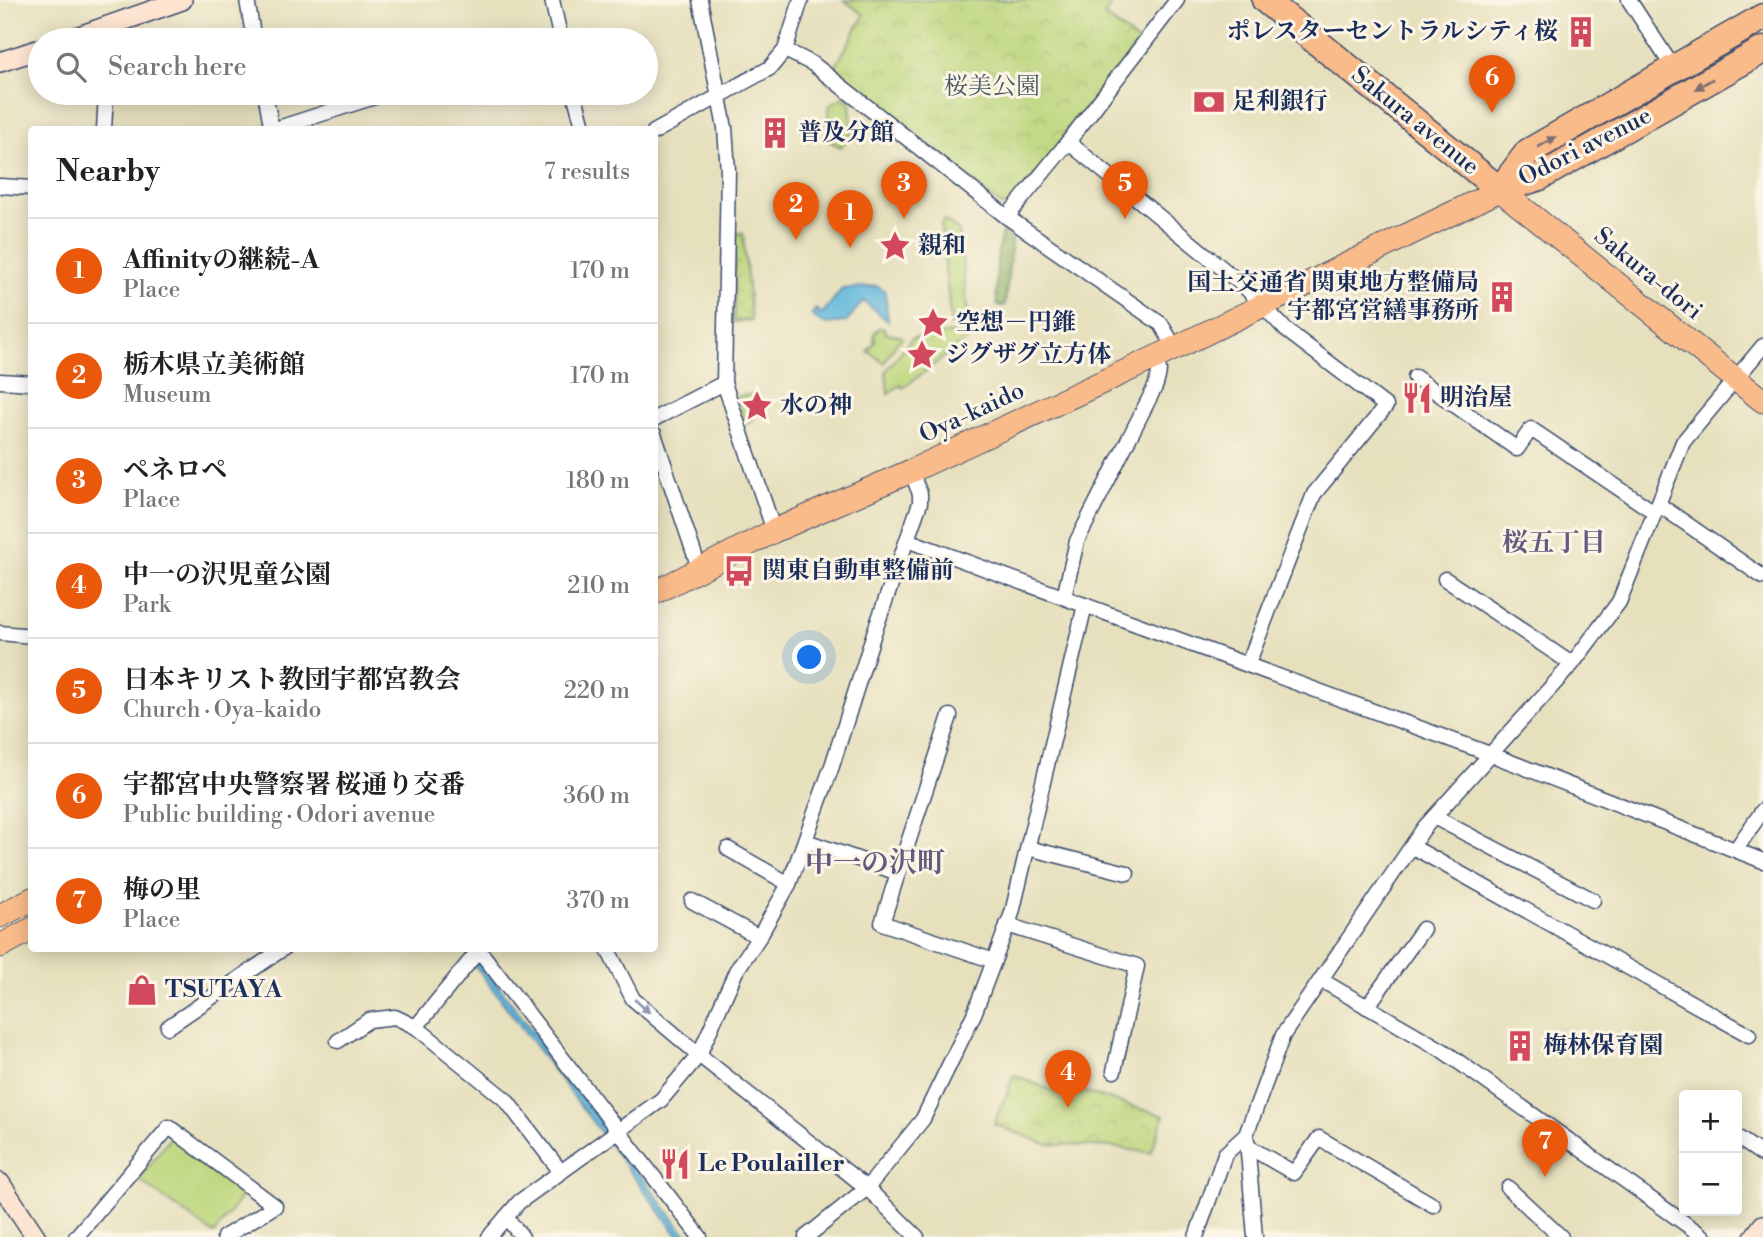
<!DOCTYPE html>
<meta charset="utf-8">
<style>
body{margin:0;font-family:"Libre Bodoni","Noto Serif JP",serif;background:#f6f6f6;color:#222}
.controls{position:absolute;right:21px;bottom:21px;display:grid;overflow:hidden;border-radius:7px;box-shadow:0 4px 18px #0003}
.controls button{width:63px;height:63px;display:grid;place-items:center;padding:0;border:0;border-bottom:2px solid #e0e0e0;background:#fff;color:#222;font:35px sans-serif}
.you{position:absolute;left:810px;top:658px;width:24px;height:24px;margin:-18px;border:5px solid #fff;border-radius:50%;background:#1a73e8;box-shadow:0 0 0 10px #1a73e833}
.badge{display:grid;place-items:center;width:46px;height:46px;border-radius:50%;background:#ea580c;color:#fff;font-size:23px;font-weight:700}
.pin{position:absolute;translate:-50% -58px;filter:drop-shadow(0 2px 4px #0008)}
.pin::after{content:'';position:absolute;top:37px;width:24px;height:21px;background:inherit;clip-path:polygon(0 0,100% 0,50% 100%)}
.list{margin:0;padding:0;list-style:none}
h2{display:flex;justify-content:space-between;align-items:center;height:91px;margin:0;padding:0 28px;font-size:30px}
h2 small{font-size:23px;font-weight:400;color:#767676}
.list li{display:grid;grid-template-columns:46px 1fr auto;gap:21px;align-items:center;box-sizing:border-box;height:105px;padding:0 28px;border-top:2px solid #e0e0e0}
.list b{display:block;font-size:26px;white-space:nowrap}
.list p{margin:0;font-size:23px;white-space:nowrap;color:#767676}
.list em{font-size:23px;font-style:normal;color:#767676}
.icon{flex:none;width:38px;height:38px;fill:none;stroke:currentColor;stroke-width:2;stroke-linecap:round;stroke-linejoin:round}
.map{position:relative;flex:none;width:1763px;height:1237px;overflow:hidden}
.search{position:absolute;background:#fff;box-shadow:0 4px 18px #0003;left:28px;top:28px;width:630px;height:77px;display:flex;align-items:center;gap:18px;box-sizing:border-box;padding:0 24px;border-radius:38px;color:#767676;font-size:26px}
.panel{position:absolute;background:#fff;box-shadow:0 4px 18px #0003;left:28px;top:126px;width:630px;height:826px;border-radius:7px}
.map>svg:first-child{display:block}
.grass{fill:url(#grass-dots);stroke:#6c826d;stroke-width:2}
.forest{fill:url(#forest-crowns);stroke:#587365;stroke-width:2}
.park{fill:url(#park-crowns);stroke:#6c826d;stroke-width:2}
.garden{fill:#bcd67c;stroke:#6c826d;stroke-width:2}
.water{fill:#5eb7db;stroke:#3c739c;stroke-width:2}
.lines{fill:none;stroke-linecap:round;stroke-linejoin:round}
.street-casing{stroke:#394a6c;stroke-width:17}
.secondary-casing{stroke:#394a6c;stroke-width:22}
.primary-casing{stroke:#394a6c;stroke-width:25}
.highway-casing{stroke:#394a6c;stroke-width:29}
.street{stroke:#fff;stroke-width:14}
.secondary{stroke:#fde4d1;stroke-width:19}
.primary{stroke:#fabb8b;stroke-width:23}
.highway{stroke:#fabb8b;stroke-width:26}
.oneway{fill:#7f6e72}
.oneway2{fill:#8d97ae}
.labels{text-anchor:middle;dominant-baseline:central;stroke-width:6;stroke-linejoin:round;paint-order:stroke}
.poi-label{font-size:24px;font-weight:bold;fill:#1b2f5e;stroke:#fcf5e5;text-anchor:start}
.park-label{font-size:24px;fill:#435966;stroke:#fcf5e5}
.street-label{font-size:24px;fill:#1b2f5e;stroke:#fcf5e5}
.neighbourhood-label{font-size:26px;font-weight:bold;fill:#635c82;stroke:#fcf5e5}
.quarter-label{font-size:28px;font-weight:bold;fill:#635c82;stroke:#fcf5e5}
</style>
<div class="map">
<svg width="1763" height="1237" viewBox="0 0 1763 1237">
<defs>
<pattern id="grass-dots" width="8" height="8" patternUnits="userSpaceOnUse" patternTransform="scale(1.75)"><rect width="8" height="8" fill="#bcd67c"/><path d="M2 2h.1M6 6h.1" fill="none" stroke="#a1b86e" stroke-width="1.8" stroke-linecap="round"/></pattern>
<pattern id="forest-crowns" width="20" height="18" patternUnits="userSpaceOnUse" patternTransform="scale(1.75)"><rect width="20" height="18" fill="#95b76c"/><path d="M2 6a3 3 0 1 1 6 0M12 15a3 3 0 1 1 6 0" fill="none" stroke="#79955c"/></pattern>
<pattern id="park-crowns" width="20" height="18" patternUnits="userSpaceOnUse" patternTransform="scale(1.75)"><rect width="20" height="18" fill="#bcd67c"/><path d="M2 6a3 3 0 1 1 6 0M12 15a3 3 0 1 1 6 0" fill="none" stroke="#a1b86e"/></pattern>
</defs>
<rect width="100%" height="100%" fill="#fcf5e5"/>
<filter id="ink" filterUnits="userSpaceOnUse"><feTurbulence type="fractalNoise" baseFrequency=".0143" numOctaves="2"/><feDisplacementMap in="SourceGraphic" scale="14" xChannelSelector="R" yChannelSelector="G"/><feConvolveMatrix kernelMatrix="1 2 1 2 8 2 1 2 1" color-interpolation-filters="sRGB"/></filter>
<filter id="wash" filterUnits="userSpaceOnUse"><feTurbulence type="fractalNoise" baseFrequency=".00686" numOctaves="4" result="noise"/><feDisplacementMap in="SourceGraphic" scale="28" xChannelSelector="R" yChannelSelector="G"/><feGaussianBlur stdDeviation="1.57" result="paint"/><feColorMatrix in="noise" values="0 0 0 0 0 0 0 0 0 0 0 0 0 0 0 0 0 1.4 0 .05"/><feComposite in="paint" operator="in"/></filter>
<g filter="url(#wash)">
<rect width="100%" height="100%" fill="#e6e0bd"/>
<!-- grass -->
<g class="grass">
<path d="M844,96L850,102L852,132L841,147L828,141L829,137L826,135L830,105Z"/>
<path d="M743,233L751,320L734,322L735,234Z"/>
</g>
<!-- forest -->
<path class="forest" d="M1007,224L1013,228L1005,305L1001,307L997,305C996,286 995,237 1007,224Z"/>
<!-- park -->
<g class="park">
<path d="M844,0H1115L1104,15L1139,43L1011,205L1002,206L833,71L864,15Z"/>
<path d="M1014,1075L1060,1094L1065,1086L1164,1116L1151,1153L1112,1147L1045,1144L994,1124Z"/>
</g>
<!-- garden -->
<g class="garden">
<path d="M944,220L959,231L969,324L951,326L941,225Z"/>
<path d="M880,328H884L885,333L901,336L902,339L897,342L884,363L868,351L875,342C873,335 874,331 880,328Z"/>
<path d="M980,330L903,388L900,385L888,394L886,371L912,338Z"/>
<path d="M758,394L760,409L749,423H744L737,396Z"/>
<path d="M171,1136L246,1190L214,1234L139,1180Z"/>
</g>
<!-- water -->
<g class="water">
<path d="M877,286L885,291L888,321L863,301L846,322L824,324L811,315L816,309L822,314L842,289Z"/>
<path d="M478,959L687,1237H679L474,964Z"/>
</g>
</g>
<g filter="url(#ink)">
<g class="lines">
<defs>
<g id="street">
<path d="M247,0L254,40"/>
<path d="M552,0L561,40"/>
<path d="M700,0L725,128L728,171L724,383L774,531"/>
<path d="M1629,0L1674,69"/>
<path d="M785,50L813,64L1007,217L1161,324L1175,348"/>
<path d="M265,93L272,130"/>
<path d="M574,93L584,130"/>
<path d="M104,130L106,93"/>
<path d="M272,130L387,93"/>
<path d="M654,132L770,68L785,50L801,0"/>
<path d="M1068,142L1245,287L1286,330L1386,406L1314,494L1248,664"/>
<path d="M0,186L32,188"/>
<path d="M1007,217L1068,142L1177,0"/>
<path d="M1415,377L1517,449L1531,429L1654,512"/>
<path d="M0,381L32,383"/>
<path d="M654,419L724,383"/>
<path d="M654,434L699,568"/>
<path d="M1658,504L1763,577"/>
<path d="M907,540L1490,754L1763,861"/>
<path d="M1445,579L1572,664"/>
<path d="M1064,597L1077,541L1155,387C1159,376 1161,368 1156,357"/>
<path d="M0,633L32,636"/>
<path d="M1434,817L1593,900"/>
<path d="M806,841L898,873L882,923L994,961"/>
<path d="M1413,847L1749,1035"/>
<path d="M1028,848L1127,873"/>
<path d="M728,849L789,884"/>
<path d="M1736,849L1763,810"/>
<path d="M898,873L950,716"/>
<path d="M692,901L759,937"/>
<path d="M1007,925L1137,966L1114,1071"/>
<path d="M476,948L479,950L700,1237"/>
<path d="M607,948L633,999L699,1055L867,1188L917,1237"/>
<path d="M1321,980L1442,1050L1704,1237"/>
<path d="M1367,1007L1423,929"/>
<path d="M168,1027L284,948"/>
<path d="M416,1027L506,1100L561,1172"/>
<path d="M338,1041L369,1020L395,1017L416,1027L479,950"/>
<path d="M1737,1137L1763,1155"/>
<path d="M1247,1140L1255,1237"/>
<path d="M1247,1146L1294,1173L1319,1138L1433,1205"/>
<path d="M1508,1188L1561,1237"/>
<path d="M506,1217L522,1237"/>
<path d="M76,1237L169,1127L275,1206L224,1237"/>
<path d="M489,1237L519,1202L661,1100L699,1055L736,971L759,937L789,884L832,766L874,633L920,503V494L911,471"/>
<path d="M806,1237L867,1188L923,1119L974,1014L1012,913L1085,605"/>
<path d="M1196,1237L1225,1154L1246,1135L1283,1035L1424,828L1572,664L1619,602L1683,442L1763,346"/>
</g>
<g id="secondary">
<path d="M68,40L182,0"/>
<path d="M0,62L40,49"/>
<path d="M0,1183L36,1237"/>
<path d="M1754,1237L1763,1225"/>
</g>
<g id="primary">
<path d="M654,593L774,531L911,471L1167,352L1500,190L1763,401"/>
<path d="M0,916L32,899"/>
<path d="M0,946L32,929"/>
</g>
<g id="highway">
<path d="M1265,0L1500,190"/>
<path d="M1500,190L1528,152L1763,17"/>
<path d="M1500,190L1540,177L1763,50"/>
</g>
</defs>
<!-- street casing -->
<use href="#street" class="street-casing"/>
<!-- secondary casing -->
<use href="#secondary" class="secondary-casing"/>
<!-- primary casing -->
<use href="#primary" class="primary-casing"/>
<!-- highway casing -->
<use href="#highway" class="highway-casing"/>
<!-- street -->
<use href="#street" class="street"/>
<!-- secondary -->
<use href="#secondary" class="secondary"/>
<!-- primary -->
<use href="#primary" class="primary"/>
<!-- highway -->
<use href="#highway" class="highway"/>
</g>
<!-- one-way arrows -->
<defs><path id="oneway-solid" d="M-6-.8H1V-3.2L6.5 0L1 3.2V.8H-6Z" transform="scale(1.75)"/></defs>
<g class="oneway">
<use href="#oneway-solid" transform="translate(1704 84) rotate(150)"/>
<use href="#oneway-solid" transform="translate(1547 142) rotate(-30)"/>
</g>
<use class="oneway2" href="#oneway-solid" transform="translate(642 1006) rotate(42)"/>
</g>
<!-- icons -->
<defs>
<symbol id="building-bare" viewBox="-9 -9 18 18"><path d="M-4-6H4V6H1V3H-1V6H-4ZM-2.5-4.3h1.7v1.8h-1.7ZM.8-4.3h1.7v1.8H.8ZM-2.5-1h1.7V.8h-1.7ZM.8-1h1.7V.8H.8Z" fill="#d1495b" stroke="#fcf5e5" stroke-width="2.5" paint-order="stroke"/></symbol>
<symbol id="bank-bare" viewBox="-9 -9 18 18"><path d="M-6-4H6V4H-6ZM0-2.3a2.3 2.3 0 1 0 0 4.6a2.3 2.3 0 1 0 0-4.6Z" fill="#d1495b" stroke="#fcf5e5" stroke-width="2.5" paint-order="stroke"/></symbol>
<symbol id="sight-bare" viewBox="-9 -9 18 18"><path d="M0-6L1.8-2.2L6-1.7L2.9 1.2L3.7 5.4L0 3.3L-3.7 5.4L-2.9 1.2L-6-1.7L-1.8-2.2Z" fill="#d1495b" stroke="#fcf5e5" stroke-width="2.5" paint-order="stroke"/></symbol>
<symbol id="restaurant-bare" viewBox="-9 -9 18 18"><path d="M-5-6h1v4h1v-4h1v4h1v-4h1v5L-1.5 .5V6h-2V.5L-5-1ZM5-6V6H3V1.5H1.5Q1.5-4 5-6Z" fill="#d1495b" stroke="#fcf5e5" stroke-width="2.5" paint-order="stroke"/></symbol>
<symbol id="bus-bare" viewBox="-9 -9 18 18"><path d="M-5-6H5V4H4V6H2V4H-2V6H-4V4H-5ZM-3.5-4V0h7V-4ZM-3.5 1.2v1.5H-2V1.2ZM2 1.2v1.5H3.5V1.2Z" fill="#d1495b" stroke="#fcf5e5" stroke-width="2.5" paint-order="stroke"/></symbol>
<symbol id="shop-bare" viewBox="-9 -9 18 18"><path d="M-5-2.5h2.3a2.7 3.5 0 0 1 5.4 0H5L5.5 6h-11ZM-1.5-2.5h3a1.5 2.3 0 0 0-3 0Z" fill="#d1495b" stroke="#fcf5e5" stroke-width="2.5" paint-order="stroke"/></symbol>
</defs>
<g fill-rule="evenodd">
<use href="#building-bare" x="1559" y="10" width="44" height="44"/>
<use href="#bank-bare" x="1187" y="80" width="44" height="44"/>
<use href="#building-bare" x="753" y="111" width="44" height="44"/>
<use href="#sight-bare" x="873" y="224" width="44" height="44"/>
<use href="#building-bare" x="1480" y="275" width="44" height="44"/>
<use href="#sight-bare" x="911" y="301" width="44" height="44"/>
<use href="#sight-bare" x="900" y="333" width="44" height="44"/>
<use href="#restaurant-bare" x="1395" y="376" width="44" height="44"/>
<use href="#sight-bare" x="735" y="384" width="44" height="44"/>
<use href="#bus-bare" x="717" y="549" width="44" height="44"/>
<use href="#shop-bare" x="120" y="968" width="44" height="44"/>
<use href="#building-bare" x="1498" y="1024" width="44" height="44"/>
<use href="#restaurant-bare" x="653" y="1142" width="44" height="44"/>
</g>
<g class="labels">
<!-- poi labels -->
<g class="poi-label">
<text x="1558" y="32" text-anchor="end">ポレスターセントラルシティ桜</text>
<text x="1232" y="102">足利銀行</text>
<text x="798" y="133">普及分館</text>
<text x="918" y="246">親和</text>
<text x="1479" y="283" text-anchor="end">国土交通省 関東地方整備局<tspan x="1479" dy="28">宇都宮営繕事務所</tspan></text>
<text x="956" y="323">空想－円錐</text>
<text x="945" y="355">ジグザグ立方体</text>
<text x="1440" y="398">明治屋</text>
<text x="780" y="406">水の神</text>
<text x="762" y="571">関東自動車整備前</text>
<text x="165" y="990">TSUTAYA</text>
<text x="1543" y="1046">梅林保育園</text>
<text x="698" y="1164">Le Poulailler</text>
</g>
<!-- park labels -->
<g class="park-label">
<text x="992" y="87">桜美公園</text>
</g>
<!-- street labels -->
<g class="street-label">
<text transform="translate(1415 121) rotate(39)">Sakura avenue</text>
<text transform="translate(1585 147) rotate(-27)">Odori avenue</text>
<text transform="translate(1648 274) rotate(39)">Sakura-dori</text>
<text transform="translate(972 413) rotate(-25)">Oya-kaido</text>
</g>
<!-- neighbourhood labels -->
<g class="neighbourhood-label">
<text x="1554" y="543">桜五丁目</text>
</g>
<!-- quarter labels -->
<g class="quarter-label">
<text x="875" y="863">中一の沢町</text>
</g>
</g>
</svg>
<div class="controls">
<button>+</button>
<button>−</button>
</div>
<div class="you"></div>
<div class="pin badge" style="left:850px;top:248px">1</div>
<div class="pin badge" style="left:796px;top:240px">2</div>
<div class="pin badge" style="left:904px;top:219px">3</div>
<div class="pin badge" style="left:1068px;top:1108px">4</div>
<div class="pin badge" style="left:1125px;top:219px">5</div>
<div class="pin badge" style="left:1492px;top:113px">6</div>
<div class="pin badge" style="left:1545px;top:1177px">7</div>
<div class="search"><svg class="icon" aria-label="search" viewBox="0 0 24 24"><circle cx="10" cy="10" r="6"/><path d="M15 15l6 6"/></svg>Search here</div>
<section class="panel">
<h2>Nearby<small>7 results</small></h2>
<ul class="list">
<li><span class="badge">1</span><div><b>Affinityの継続-A</b><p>Place</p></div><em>170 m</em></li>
<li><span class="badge">2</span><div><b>栃木県立美術館</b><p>Museum</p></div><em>170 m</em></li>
<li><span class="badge">3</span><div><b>ペネロペ</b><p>Place</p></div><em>180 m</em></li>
<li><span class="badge">4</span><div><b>中一の沢児童公園</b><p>Park</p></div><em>210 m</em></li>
<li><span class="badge">5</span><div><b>日本キリスト教団宇都宮教会</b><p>Church · Oya-kaido</p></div><em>220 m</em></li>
<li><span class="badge">6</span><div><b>宇都宮中央警察署 桜通り交番</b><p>Public building · Odori avenue</p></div><em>360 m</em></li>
<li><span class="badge">7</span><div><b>梅の里</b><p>Place</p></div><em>370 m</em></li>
</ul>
</section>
</div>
